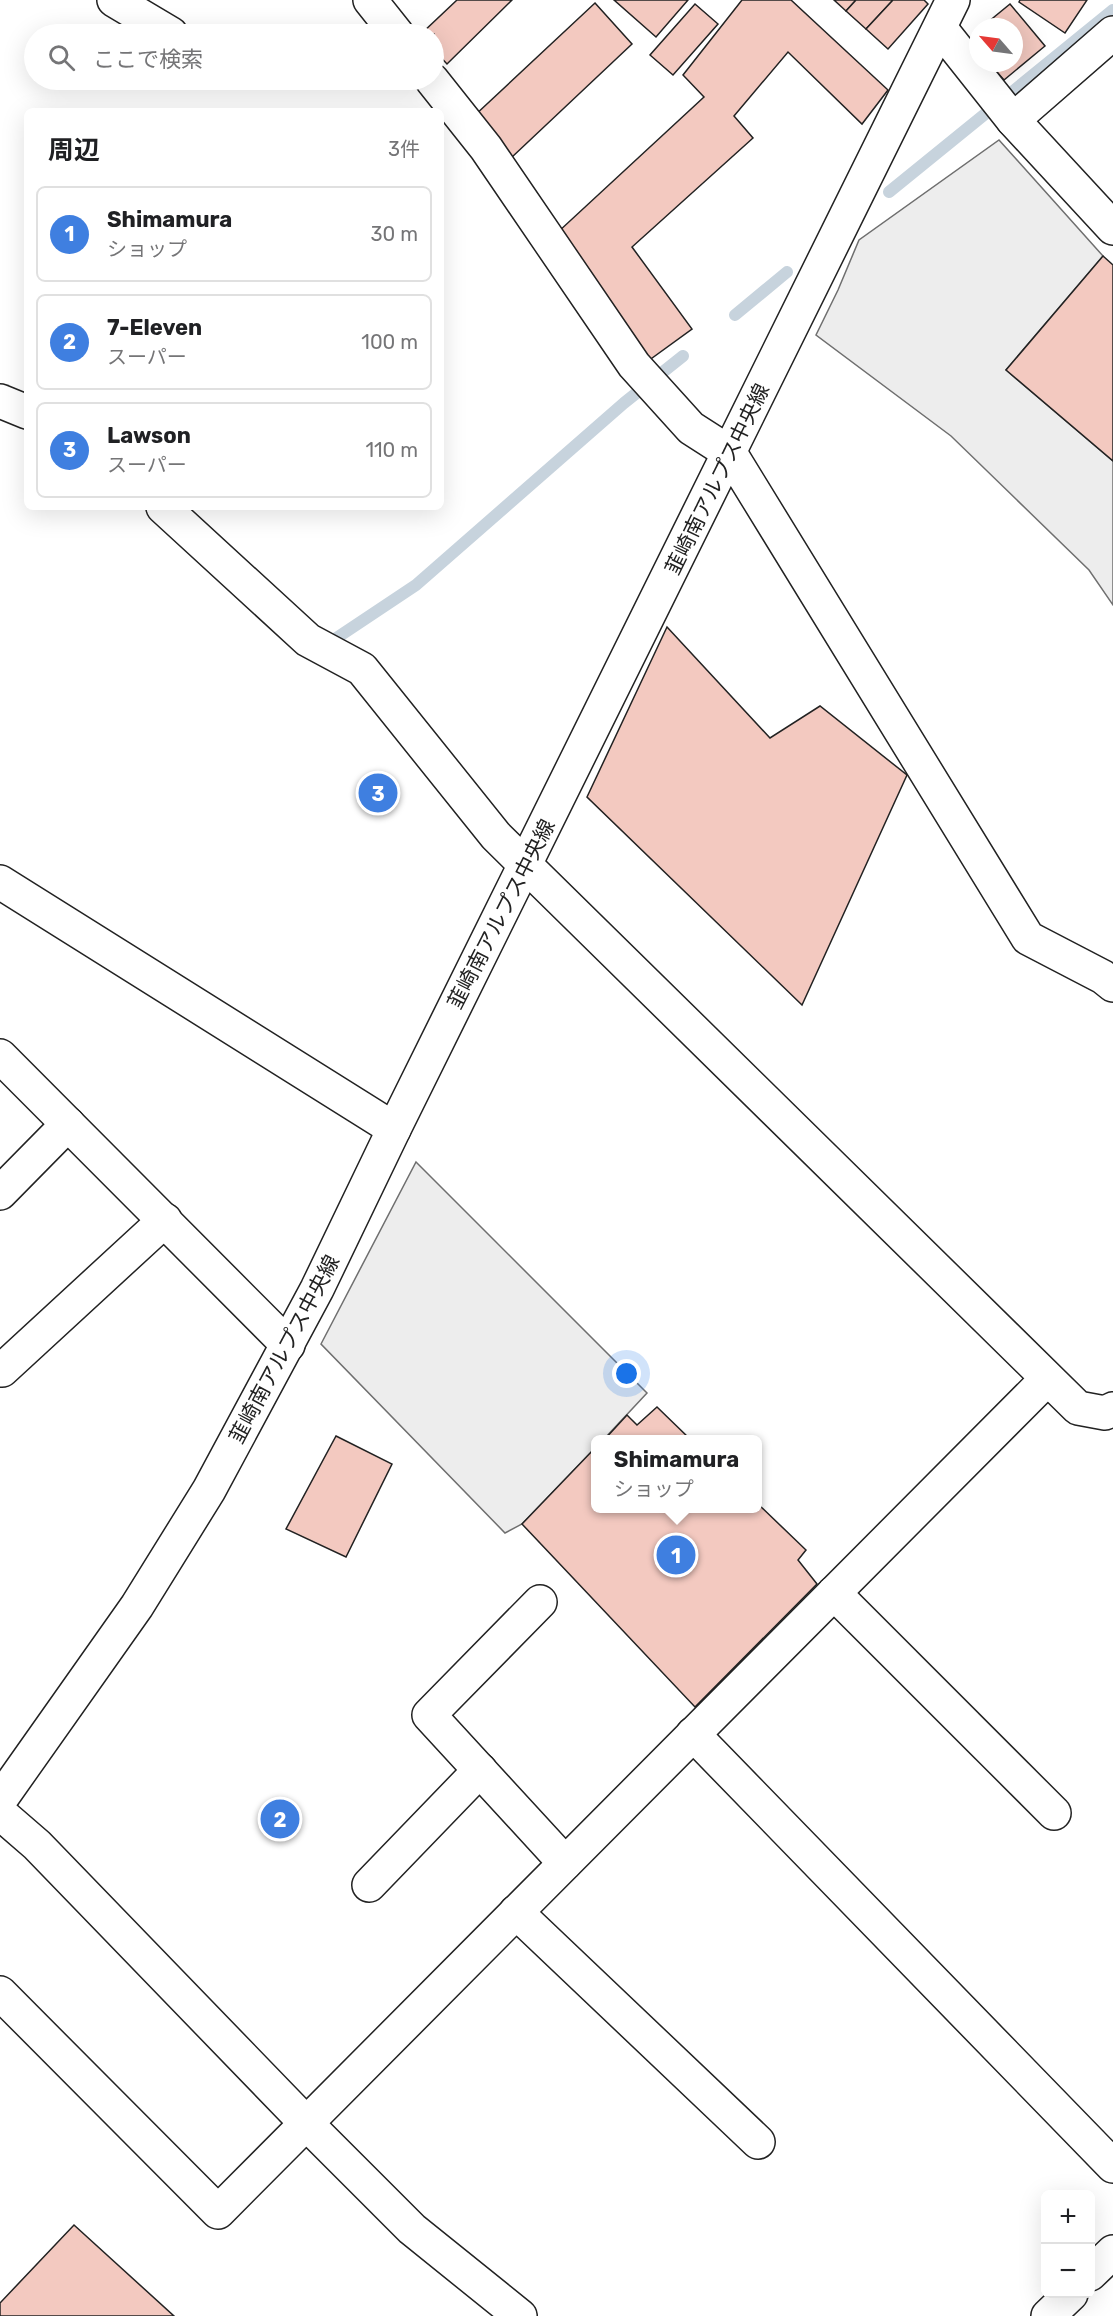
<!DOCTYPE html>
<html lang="ja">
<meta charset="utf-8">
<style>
body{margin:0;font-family:Rubik,"Noto Sans JP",sans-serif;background:#f6f6f6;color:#202124}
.controls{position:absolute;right:18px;bottom:18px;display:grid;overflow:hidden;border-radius:9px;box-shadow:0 6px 24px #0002}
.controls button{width:54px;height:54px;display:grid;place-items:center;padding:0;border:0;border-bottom:2px solid #e0e0e0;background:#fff;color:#202124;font:30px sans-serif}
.compass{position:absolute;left:969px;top:18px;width:54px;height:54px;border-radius:50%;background:#fff;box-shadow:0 6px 24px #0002;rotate:298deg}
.you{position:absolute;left:627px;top:1374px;width:21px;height:21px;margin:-15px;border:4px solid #fff;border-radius:50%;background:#1a73e8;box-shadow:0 0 0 9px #1a73e833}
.badge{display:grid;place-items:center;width:39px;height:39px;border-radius:50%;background:#c62828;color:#fff;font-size:20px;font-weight:700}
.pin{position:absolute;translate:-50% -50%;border:3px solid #fff;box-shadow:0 2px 6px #0006}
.popup{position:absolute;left:591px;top:1435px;width:171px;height:78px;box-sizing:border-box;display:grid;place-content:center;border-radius:9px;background:#fff;filter:drop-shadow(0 2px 4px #0005);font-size:20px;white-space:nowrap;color:#757577}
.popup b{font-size:22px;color:#202124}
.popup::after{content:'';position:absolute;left:50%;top:100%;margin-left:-12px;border:12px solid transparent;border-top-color:#fff}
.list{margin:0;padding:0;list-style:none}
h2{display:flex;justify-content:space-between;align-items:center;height:78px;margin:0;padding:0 24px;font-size:26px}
h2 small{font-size:20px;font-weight:400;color:#757577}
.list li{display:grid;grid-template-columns:39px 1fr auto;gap:18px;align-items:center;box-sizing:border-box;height:96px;margin:0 12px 12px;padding:0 12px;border:2px solid #e0e0e0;border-radius:9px}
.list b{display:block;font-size:22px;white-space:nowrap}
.list p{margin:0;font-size:20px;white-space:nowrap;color:#757577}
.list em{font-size:20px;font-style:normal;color:#757577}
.icon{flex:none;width:33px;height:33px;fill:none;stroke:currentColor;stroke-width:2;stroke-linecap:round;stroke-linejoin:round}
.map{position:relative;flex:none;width:1113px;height:2316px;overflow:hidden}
.search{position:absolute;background:#fff;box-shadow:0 6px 24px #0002;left:24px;top:24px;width:420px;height:66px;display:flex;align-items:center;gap:15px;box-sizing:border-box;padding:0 21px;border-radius:33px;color:#757577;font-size:22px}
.panel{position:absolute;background:#fff;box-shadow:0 6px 24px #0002;left:24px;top:108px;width:420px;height:402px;border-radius:9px}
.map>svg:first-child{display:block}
.parking{fill:#ededed;stroke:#6f6f6f;stroke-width:1.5}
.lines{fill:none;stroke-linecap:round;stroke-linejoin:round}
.stream{stroke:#c7d3dd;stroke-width:12}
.building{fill:#f3c9c0;stroke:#222;stroke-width:1.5}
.minor-casing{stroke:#222;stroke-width:36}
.major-casing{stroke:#222;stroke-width:36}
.minor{stroke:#fff;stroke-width:33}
.major{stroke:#fff;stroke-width:33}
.labels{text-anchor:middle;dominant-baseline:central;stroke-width:4.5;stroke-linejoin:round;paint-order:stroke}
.street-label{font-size:21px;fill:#222;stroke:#fff}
</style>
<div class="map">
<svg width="1113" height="2316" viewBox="0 0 1113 2316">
<rect width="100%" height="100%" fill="#fff"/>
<!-- parking -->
<g class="parking">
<path d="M999,140L1103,256L1006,370L1113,461V605L1089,570L951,436L816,335L838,290L859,240Z"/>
<path d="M416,1162L647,1393L604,1439L595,1440V1448L522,1524L505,1533L321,1344Z"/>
</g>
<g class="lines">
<!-- stream -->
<g class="stream">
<path d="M889,192L1113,10"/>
<path d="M735,315L787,272"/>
<path d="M332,641L416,585L624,403L683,356"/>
</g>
</g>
<!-- building -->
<g class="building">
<path d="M457,0H512L447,64L434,50V34H421Z"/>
<path d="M614,0H688L656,37Z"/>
<path d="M742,0H791L888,90L862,124L788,52L734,116L753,138L632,247L692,329L648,361L558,232L704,97L683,75Z"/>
<path d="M834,0H856L846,11Z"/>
<path d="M856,0H893L866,29L846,11Z"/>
<path d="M893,0H924L928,4L888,49L866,29Z"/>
<path d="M1020,0H1087L1065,33L1019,2Z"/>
<path d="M595,3L632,44L511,158L473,117Z"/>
<path d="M695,4L718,24L673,75L650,55Z"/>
<path d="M1010,4L1045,46L1004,80L989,63H1014V27H982Z"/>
<path d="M1103,256L1113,265V461L1006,370Z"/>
<path d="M667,627L770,738L820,706L907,775L802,1005L587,797Z"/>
<path d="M657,1407L691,1440H604L627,1415L637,1425Z"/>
<path d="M336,1436L392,1464L346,1557L286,1529Z"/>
<path d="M595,1448V1508H757V1503L806,1550L798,1560L817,1584L695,1707L522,1524Z"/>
<path d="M74,2225L174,2316H0V2303Z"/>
</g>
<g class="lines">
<defs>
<g id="minor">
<path d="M114,0L171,34"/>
<path d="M370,0L397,34"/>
<path d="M940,28L1013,120L1113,228"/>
<path d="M432,80L486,148L634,365L691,428L730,453L1028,938L1103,977L1113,985"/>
<path d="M1013,120L1113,33"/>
<path d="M0,401L27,412"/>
<path d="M163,507L308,640L362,669L496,836L1078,1408L1105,1413L1113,1409"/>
<path d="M0,882L394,1129"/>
<path d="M0,1056L288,1345"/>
<path d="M0,1193L68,1124"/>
<path d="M0,1368L2,1370L165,1220"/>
<path d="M834,1593L1054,1813"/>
<path d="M540,1602L429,1715L565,1863"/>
<path d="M693,1734L1113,2166"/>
<path d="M0,1813L37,1845L306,2123L412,2229L520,2316"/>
<path d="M369,1885L480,1770"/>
<path d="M516,1912L758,2142"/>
<path d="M0,1993L218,2212L1047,1379"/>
<path d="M1090,2274L1113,2252"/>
<path d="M1048,2316L1071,2294"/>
</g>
<path id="major" d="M0,1800L137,1606L209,1490L317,1289L394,1129L953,0"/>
</defs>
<!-- minor casing -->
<use href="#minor" class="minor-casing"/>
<!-- major casing -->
<use href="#major" class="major-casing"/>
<!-- minor -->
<use href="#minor" class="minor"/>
<!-- major -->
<use href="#major" class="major"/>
</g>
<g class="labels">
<!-- street labels -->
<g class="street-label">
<text transform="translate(717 479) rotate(-64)">韮崎南アルプス中央線</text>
<text transform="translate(501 914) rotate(-63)">韮崎南アルプス中央線</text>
<text transform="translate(284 1349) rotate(-62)">韮崎南アルプス中央線</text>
</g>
</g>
</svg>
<div class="controls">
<button>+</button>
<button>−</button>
</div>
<svg class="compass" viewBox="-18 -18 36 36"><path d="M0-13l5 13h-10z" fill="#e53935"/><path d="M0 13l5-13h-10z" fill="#757577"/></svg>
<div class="you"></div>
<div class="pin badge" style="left:676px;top:1555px;background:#3f7fe0">1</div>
<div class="popup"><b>Shimamura</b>ショップ</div>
<div class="pin badge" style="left:280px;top:1819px;background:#3f7fe0">2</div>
<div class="pin badge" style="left:378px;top:793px;background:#3f7fe0">3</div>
<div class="search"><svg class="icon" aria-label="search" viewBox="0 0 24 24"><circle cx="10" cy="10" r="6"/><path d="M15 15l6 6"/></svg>ここで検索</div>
<section class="panel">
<h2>周辺<small>3件</small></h2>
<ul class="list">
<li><span class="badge" style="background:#3f7fe0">1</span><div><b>Shimamura</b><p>ショップ</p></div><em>30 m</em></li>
<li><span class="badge" style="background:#3f7fe0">2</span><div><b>7-Eleven</b><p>スーパー</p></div><em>100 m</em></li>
<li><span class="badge" style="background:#3f7fe0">3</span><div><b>Lawson</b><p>スーパー</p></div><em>110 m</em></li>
</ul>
</section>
</div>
